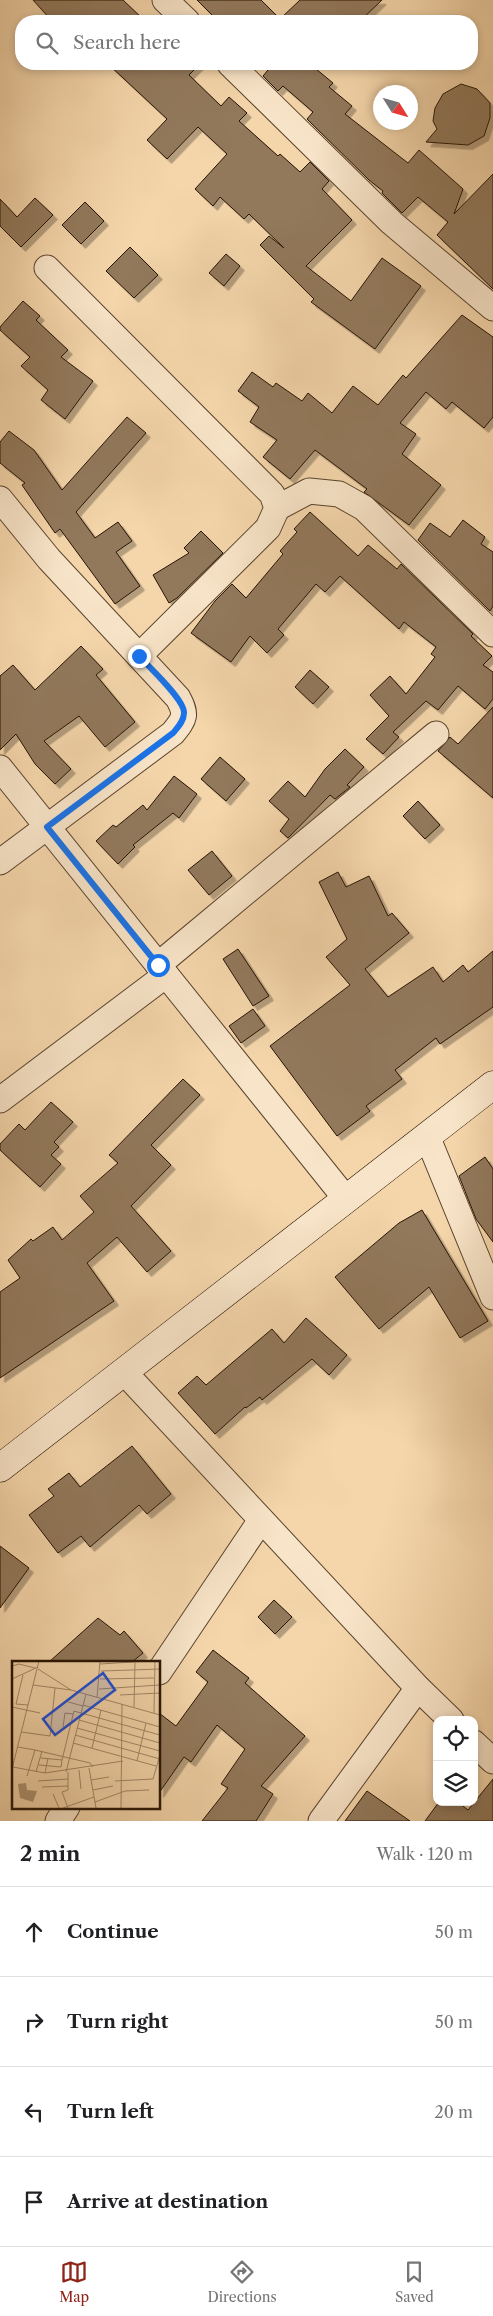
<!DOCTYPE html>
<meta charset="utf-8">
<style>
body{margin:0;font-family:"Libre Caslon Text",serif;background:#f6f6f6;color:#202124}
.controls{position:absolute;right:15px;bottom:15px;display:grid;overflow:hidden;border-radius:10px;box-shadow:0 2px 8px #0003}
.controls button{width:45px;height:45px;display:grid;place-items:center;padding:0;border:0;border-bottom:1px solid #e0e0e0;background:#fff;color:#202124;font:25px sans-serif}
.compass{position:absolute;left:373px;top:85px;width:45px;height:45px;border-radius:50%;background:#fff;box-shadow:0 2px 8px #0003;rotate:127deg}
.stop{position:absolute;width:15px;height:15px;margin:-11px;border:4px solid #1a73e8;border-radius:50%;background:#fff}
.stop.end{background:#1a73e8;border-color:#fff;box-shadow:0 1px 5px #0008}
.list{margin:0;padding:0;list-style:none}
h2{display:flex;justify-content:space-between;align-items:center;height:65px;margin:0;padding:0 20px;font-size:21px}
h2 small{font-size:16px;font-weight:400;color:#757577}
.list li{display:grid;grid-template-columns:32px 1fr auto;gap:15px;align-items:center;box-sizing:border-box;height:90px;padding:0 20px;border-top:1px solid #e0e0e0}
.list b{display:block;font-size:19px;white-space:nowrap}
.list em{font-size:16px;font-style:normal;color:#757577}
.icon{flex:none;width:28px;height:28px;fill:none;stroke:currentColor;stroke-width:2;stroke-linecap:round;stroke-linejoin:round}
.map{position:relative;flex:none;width:493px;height:1821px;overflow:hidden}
.search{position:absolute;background:#fff;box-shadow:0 2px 8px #0003;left:15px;right:15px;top:15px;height:55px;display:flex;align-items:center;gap:12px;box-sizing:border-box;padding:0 18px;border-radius:20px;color:#757577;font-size:19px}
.sheet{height:425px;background:#fff}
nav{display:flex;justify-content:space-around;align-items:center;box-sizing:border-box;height:70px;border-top:1px solid #e0e0e0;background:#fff;font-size:14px;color:#757577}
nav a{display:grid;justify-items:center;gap:2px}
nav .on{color:#8f2418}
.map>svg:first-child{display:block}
.building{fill:#92795b;stroke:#271404;filter:url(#shadow)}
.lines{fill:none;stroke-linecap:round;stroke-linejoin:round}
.minor-casing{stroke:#5a442e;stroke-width:27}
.secondary-casing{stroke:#271404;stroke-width:29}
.minor{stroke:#f8e4c8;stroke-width:25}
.secondary{stroke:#f8e4c8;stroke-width:28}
.route{stroke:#1a73e8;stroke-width:6}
.inset-road{fill:none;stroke:#a38868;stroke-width:1}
.view{fill:#1d4ed8;fill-opacity:0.15;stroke:#1d4ed8;stroke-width:2.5}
.inset-edge{fill:none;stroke:#271404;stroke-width:2.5}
</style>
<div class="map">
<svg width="493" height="1821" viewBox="0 0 493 1821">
<defs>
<filter id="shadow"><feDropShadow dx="4.5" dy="4.5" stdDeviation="0" flood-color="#0004"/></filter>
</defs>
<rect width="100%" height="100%" fill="#f5d6ab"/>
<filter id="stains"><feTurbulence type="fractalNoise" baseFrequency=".004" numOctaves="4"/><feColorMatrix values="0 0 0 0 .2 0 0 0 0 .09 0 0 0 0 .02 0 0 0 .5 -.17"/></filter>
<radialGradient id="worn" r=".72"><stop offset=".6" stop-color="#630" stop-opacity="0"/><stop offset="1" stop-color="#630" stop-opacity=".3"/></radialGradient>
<!-- building -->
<g class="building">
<path d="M33,0H123L145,21H52Z"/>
<path d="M197,0H261L280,19L300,0H382L360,21H218Z"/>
<path d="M108,64H200L189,75L221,106L229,97L247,113L239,121L278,156L280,154L300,172L310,162L329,181L322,189L352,220L306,266L351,301L382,258L421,286L375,349L311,302L314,299L260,245L269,236L284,248L249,214L244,219L220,197L213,206L195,189L227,154L198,127L167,159L147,140L167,119Z"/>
<path d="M273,64H310L333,83L329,87L352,106L345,114L408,163L419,150L463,189L454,214L493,174V289L437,235L448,222L418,197L402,213L382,193L383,191L369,180L307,119L313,112L283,86L278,91L263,76Z"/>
<path d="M461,84L477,89L490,103V118L484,136L468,145L426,142L437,129L433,121L435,108L443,94Z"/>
<path d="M35,198L53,215L21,247L0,226V199L17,217Z"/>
<path d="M85,202L104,221L81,244L62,225Z"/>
<path d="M130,247L158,275L134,298L106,271Z"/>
<path d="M226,254L240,266L224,286L209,273Z"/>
<path d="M23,301L40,316L36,320L68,350L61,357L93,381L65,419L41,400L48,390L21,366L30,357L0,330V327Z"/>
<path d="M462,315L493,337V417L484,428L452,402L446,409L426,392L400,423L416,434L402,454L441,485L409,525L364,492L367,489L315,450L290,479L263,457L277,440L250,422L259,407L238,391L252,372L273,387L276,383L302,401L308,393L332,413L353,386L378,405L403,375L406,378Z"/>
<path d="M127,417L146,433L76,512L95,538L118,522L132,541L116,552L140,586L115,604L60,529L55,533L22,485L25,483L0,463V442L9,431L34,450L62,490Z"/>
<path d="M310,512L358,556L368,545L397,569L401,564L473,634L471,636L492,656L483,665L493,672V699L485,709L458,686L438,710L426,701L393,732L399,737L383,754L366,739L389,716L370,695L390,676L406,694L435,657L431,654L436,647L404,622L399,629L340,576L325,592L316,584L278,629L284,635L267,653L250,636L231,662L191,633L215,601L232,584L246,598L283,554L280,551L297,532L294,529Z"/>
<path d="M463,520L485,537L481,544L493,552V606L490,611L418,540L430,523L450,537Z"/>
<path d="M201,531L223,553L177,598L169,603L153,575L189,553L184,548Z"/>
<path d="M81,646L103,669L96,675L135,722L105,747L79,716L44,741L71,769L55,784L35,764L16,734L0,750V676L13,665L35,690Z"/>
<path d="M310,670L329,687L313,704L295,687Z"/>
<path d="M493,707V798L438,751L450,737L458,744Z"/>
<path d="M345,749L364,767L347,785L350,787L335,799L330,795L288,838L280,831L289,819L269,801L288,781L305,797L325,769Z"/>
<path d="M220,757L245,779L226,801L201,779Z"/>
<path d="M174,776L197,794L179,818L173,813L133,845L135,847L118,864L96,841L113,825L116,827L143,805L147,810Z"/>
<path d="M418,801L440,825L425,839L403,816Z"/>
<path d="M212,851L232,876L209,895L188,870Z"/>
<path d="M338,872L346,887L369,876L388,916L392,913L409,933L365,969L388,997L433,967L443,982L463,965L468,972L493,951V1007L440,1044L436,1038L395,1070L402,1079L366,1106L370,1111L337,1136L270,1046L350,985L326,957L347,939L319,882Z"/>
<path d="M238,949L269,996L253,1006L223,959Z"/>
<path d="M253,1009L265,1026L241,1043L229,1026Z"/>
<path d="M183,1079L200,1095L151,1145L171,1165L131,1206L171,1251L147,1272L117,1237L87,1263L114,1301L0,1378V1292L20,1278L8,1260L31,1239L33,1241L53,1227L62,1240L94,1212L80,1196L118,1163L109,1155Z"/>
<path d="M51,1102L73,1122L54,1142L59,1147L51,1155L61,1164L40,1187L0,1150V1144L19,1124L25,1130Z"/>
<path d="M485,1157L493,1169V1242L476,1219L459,1176Z"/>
<path d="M422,1210L488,1321L460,1338L429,1287L379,1329L335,1277L399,1223Z"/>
<path d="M306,1318L347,1355L329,1375L312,1359L262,1400L260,1397L246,1408L245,1407L215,1434L178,1393L197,1376L206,1385L272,1329L284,1343Z"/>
<path d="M132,1446L171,1494L147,1514L139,1505L90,1547L81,1536L58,1553L29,1515L54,1496L48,1489L69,1473L80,1487Z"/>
<path d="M0,1546L29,1568L0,1608Z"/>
<path d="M274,1600L292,1617L275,1634L258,1617Z"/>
<path d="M98,1618L120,1635L124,1631L143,1653L132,1662H49Z"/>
<path d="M213,1650L249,1678L245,1683L305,1736L261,1786L273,1794L256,1821H202L228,1788L221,1784L245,1749L217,1725L191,1762L184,1757L159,1793V1713L176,1726L208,1682L196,1672Z"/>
<path d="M493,1779V1821H425L439,1802H458L468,1810Z"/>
<path d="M367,1791L410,1821H345Z"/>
</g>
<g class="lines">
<defs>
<g id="minor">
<path d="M165,0L187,21"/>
<path d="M230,64L392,223L493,308"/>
<path d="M47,268L272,494L277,508L268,528L139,656"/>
<path d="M0,499L49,559L178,698C187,715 185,718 173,733L0,862"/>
<path d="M277,508L309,491L339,494L364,508L493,634"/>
<path d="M0,768L346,1199"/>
<path d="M158,965L436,734"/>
<path d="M0,1100L166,975"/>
<path d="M427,1136L493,1297"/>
<path d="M124,1372L418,1688L451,1720"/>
<path d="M159,1672L261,1520"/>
<path d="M474,1743L493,1761"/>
<path d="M58,1821L67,1807"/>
<path d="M321,1821L418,1688"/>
</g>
<path id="secondary" d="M0,1468L493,1085"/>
</defs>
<!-- minor casing -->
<use href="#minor" class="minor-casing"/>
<!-- secondary casing -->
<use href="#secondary" class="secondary-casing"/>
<!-- minor -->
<use href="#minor" class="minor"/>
<!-- secondary -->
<use href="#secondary" class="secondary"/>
</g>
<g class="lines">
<!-- route -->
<path class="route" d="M139,656C149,667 185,700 184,713C184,721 178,727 173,733L47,827L158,965"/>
</g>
<!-- overview -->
<g transform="translate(12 1661)">
<rect width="148" height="148" fill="#f5d6ab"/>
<path d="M14,122L15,129L25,130L21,141L8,137L6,123Z" fill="#af9472"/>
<path class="inset-road" d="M88,3L137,0M0,5L7,3L23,7M26,8L59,29M89,10L148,8M11,14L4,43L16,44M0,18L26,6M88,18L142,17M21,24L59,29L148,54M87,28L148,24M108,34L148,32M85,36L88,0M56,41L71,45M71,44L148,66M0,46L28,52M122,46L123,2M142,52L143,0M67,59L148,82M51,66L53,52L61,53M65,67L148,90M9,71L38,75L43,27M63,74L148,98M61,82L144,105M6,86L23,89L15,115M80,87L89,49M23,89L78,102L81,106M29,97L50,99L62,50L148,74M125,100L134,62M27,104L49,106L50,99M1,106L33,112L111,100M77,107L84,147M0,108L27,0M67,109L69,128M24,111L30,90M54,111L74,33M56,111V129L50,131L56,147M33,112L36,97M79,119L97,116M26,120L56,118M103,120L141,118L148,94M30,126L56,125M81,129L101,125M41,133L47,147M83,141L113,130L137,129M51,147L82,136M109,147L110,43"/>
<path class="view" d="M91,12L103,29L43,74L31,58Z"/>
<rect width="148" height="148" class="inset-edge"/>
</g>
<rect width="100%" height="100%" filter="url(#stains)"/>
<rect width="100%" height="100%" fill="url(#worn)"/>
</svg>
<div class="controls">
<button><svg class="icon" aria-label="locate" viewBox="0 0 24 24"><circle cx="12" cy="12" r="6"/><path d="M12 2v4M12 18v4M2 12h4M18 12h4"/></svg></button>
<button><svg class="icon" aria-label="layers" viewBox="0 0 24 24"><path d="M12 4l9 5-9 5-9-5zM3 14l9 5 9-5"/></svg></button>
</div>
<svg class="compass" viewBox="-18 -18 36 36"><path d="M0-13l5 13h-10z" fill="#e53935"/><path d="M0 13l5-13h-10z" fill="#757577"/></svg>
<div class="stop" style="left:158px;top:965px"></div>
<div class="stop end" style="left:139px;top:656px"></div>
<div class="search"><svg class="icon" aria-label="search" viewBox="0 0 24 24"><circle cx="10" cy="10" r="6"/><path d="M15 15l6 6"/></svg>Search here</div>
</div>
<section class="sheet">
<h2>2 min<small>Walk · 120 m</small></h2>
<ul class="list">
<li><svg class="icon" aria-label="ahead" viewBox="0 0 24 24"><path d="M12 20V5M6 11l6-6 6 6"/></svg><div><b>Continue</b></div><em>50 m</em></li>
<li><svg class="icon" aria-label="right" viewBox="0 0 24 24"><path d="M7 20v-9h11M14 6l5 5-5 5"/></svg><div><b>Turn right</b></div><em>50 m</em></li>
<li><svg class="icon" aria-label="left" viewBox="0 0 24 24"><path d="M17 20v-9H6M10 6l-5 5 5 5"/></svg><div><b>Turn left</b></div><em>20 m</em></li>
<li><svg class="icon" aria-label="arrive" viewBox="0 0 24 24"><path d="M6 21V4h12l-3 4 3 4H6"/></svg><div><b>Arrive at destination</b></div></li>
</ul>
</section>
<nav>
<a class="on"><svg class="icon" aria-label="map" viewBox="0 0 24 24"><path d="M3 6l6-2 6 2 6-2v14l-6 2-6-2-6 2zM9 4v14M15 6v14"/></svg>Map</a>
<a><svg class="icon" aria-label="directions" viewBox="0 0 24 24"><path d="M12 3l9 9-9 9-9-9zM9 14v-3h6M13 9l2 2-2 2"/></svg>Directions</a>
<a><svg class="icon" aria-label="saved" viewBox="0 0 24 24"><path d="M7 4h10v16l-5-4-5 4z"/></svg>Saved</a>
</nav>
